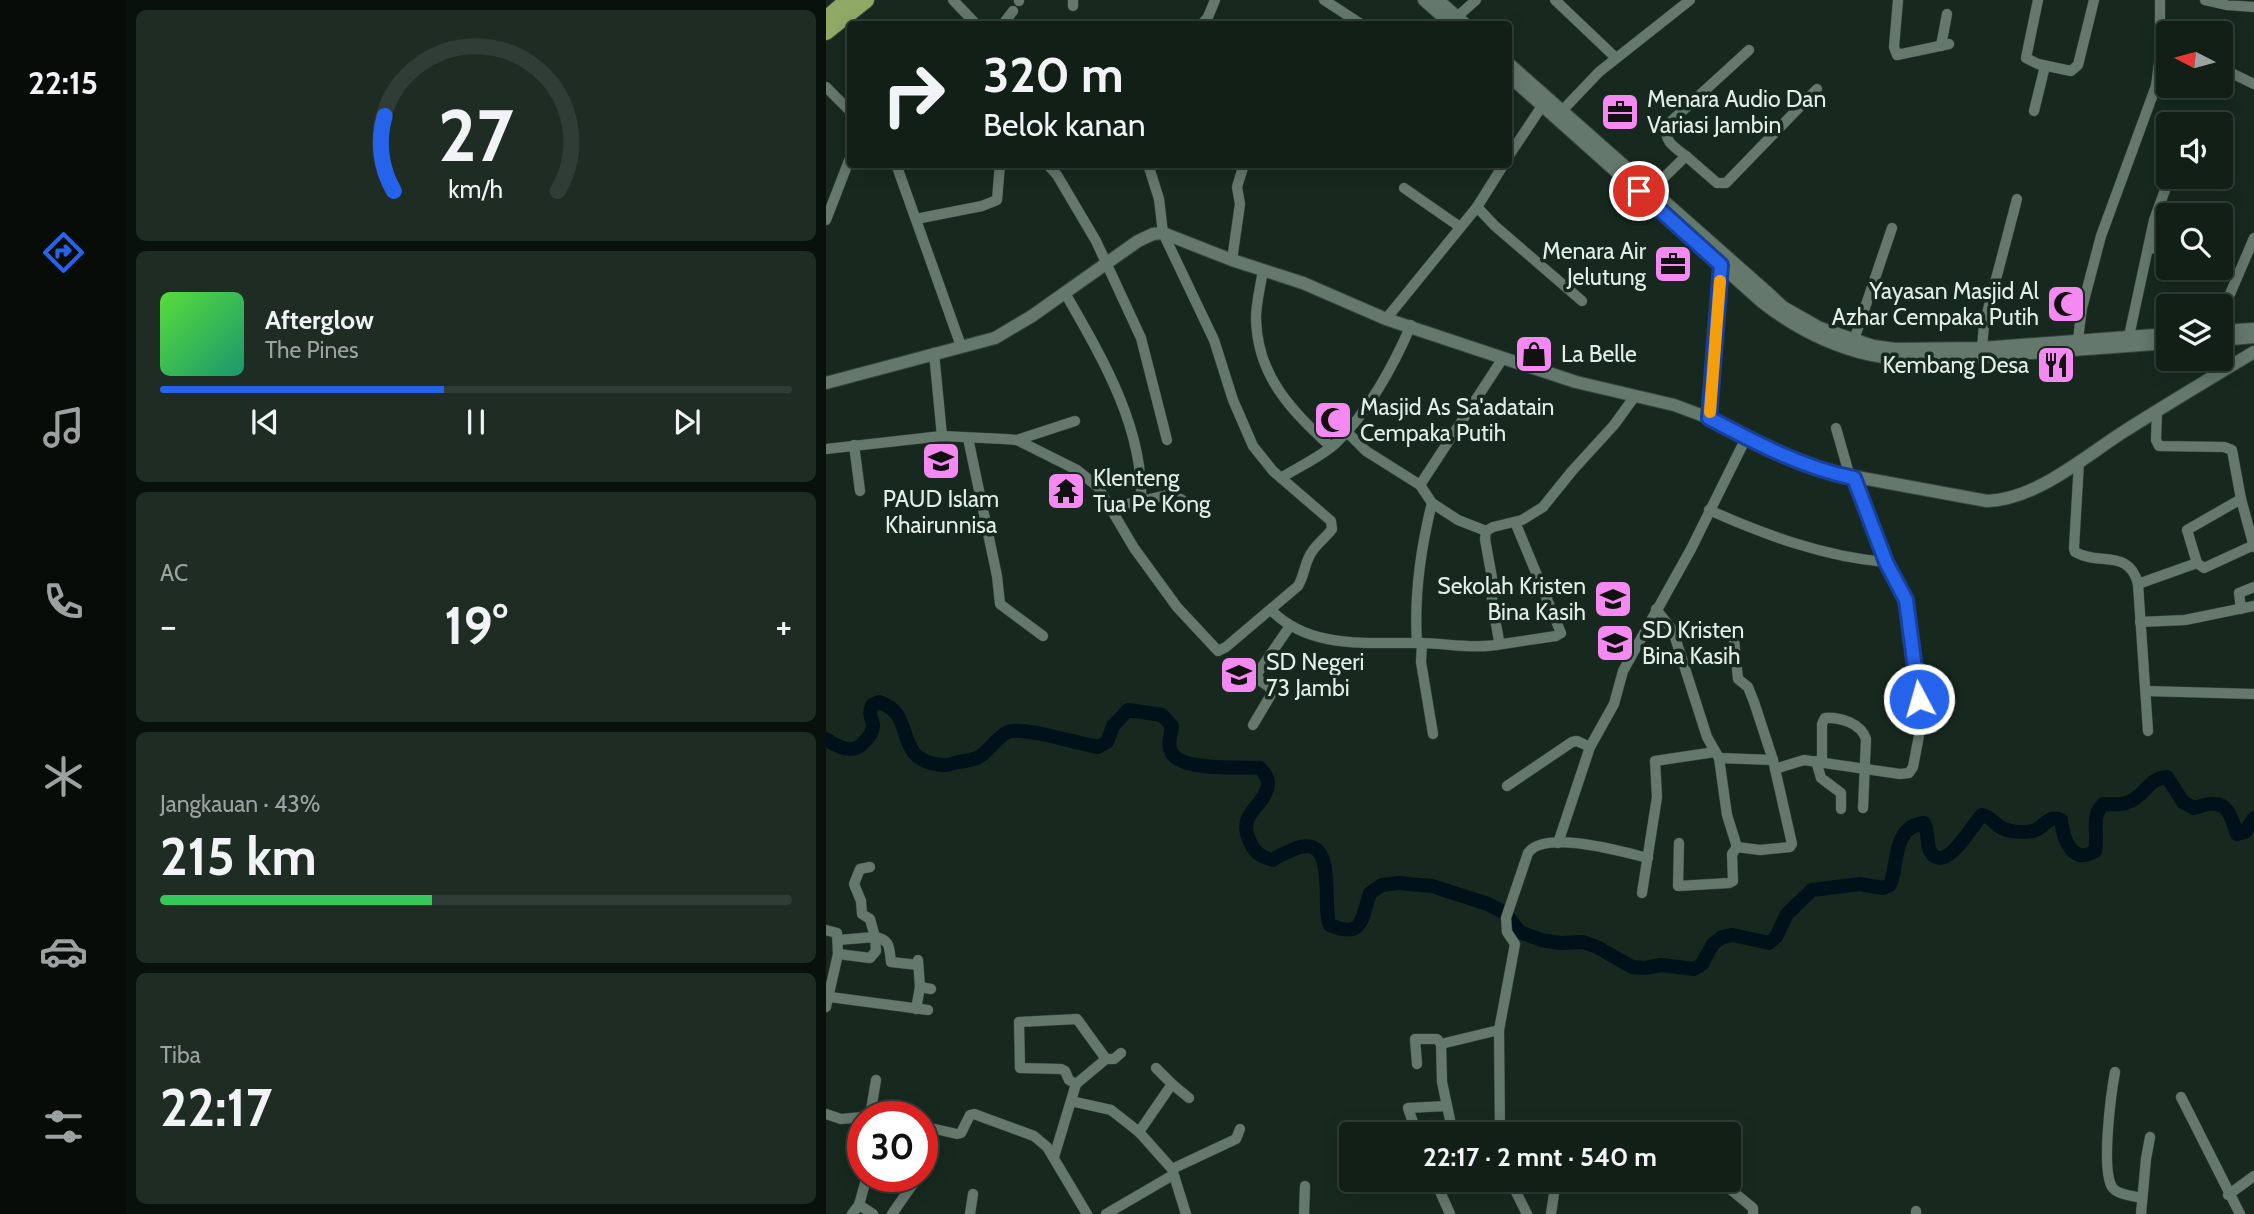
<!DOCTYPE html>
<html lang="id">
<head>
<meta charset="utf-8">
<style>
	body { margin:0; font-family:Cabin,sans-serif; background:#1e2c24; color:#f1f3f6; height:100vh; display:flex; flex-direction:column; font-size:26px; white-space:nowrap }
	* { box-sizing:border-box; margin:0 }
	p { font-size:23px; color:#9ca2a1 }
	.icon { flex:none; width:38px; height:38px; fill:none; stroke:currentColor; stroke-width:2; stroke-linecap:round; stroke-linejoin:round }
	.map { position:relative; flex:1; overflow:hidden }
	.sheet { display:flex; flex-direction:column; gap:10px; padding:10px; background:#09110d; width:700px }
	.sheet>* { flex:none }
	.banner { position:absolute; left:21px; top:21px; width:665px; height:147px; border-radius:7px; box-shadow:0 4px 18px #0003,0 0 0 2px #303d36; background:#111f17; color:#f1f3f6; overflow:hidden }
	.needle { width:46px; rotate:276deg }
	.tools { position:absolute; left:1330px; top:21px; display:grid; gap:14px }
	.tools a { display:grid; place-items:center; width:77px; height:77px; border-radius:7px; background:#111f17; box-shadow:0 4px 18px #0003,0 0 0 2px #303d36; font-size:35px }
	.speed { position:absolute; left:21px; top:1101px; display:flex; gap:14px; font-size:35px; font-weight:700; text-align:center }
	.speed>* { display:grid; place-content:center; width:91px; height:91px; border-radius:50%; background:#111f17; box-shadow:0 4px 18px #0003,0 0 0 2px #303d36; line-height:1 }
	.speed .limit { border:10px solid #d22; background:#fff; color:#111 }
	.pin { position:absolute; display:grid; place-items:center; width:60px; height:60px; color:#fff; margin:-30px; border:4px solid #fff; border-radius:50%; box-shadow:0 2px 7px #0007 }
	.me { position:absolute; width:77px; margin:-38px; rotate:354deg; stroke-linejoin:round; filter:drop-shadow(0 0 5px #0008) }
	.turn { display:flex; align-items:center; gap:24px; height:147px; padding:0 21px; font-size:32px }
	.turn .icon { width:91px; height:91px; stroke-width:2.5 }
	.turn b { display:block; font-size:49px; line-height:60px }
	.big { font-size:52px; font-weight:700; line-height:1.1 }
	.sheet .tile { flex:1; display:flex; flex-direction:column; justify-content:center; gap:10px; min-width:0; padding:0 24px; border-radius:10px; background:#1e2c24 }
	.sheet .dial { align-items:center; gap:0 }
	.dial svg { height:182px; overflow:visible; fill:none; stroke:#303d36; stroke-width:7; stroke-linecap:round; text-anchor:middle }
	.dial text { fill:#f1f3f6; stroke:none }
	.song { display:flex; align-items:center; gap:21px }
	.cover { width:84px; height:84px; border-radius:10px; background:linear-gradient(135deg,hsl(110 70% 55%),hsl(160 70% 35%)) }
	.played { height:7px; border-radius:4px; background:linear-gradient(90deg,#2563eb 45%,#303d36 45%) }
	.keys { display:flex; justify-content:space-around; direction:ltr }
	.heat { display:flex; justify-content:space-between; align-items:center; font-size:38px; direction:ltr }
	.charge { height:10px; border-radius:5px; background:linear-gradient(90deg,#34c759 43%,#303d36 0) }
	.trip { position:absolute; left:513px; top:1122px; width:402px; height:70px; border-radius:7px; background:#111f17; box-shadow:0 4px 18px #0003,0 0 0 2px #303d36; font-weight:700; line-height:70px; text-align:center }
	main { display:flex; flex:1; min-height:0 }
	.dock { display:flex; flex-direction:column; width:126px; justify-content:space-around; align-items:center; background:#070c09; color:#9ca2a1 }
	.dock .icon { width:49px; height:49px }
	.dock .selected { color:#2563eb }
	.dock b { font-size:32px; color:#f1f3f6 }
	.map>svg:first-child { display:block }
	.lines { fill:none; stroke-linecap:round; stroke-linejoin:round }
	.river { stroke:#001119; stroke-width:14 }
	.minor-casing { stroke:#38473e; stroke-width:11 }
	.tertiary-casing { stroke:#38473e; stroke-width:14 }
	.secondary-casing { stroke:#38473e; stroke-width:14 }
	.trunk-casing { stroke:#38473e; stroke-width:18 }
	.minor { stroke:#64786c; stroke-width:10 }
	.tertiary { stroke:#64786c; stroke-width:12 }
	.secondary { stroke:#64786c; stroke-width:12 }
	.trunk { stroke:#90aa66; stroke-width:16 }
	.route-casing { stroke:#184099; stroke-width:18 }
	.route { stroke:#2563eb; stroke-width:12 }
	.slow { stroke:#f59e0b; stroke-width:12 }
	.labels { text-anchor:middle; stroke-width:7; stroke-linejoin:round; paint-order:stroke }
	.poi-label { font-size:23px; fill:#e2eee7; stroke:#17291f; text-anchor:start }
</style>
</head>
<body>
<main>
<nav class="dock">
<b>22:15</b>
<svg class="icon selected" aria-label="directions" viewBox="0 0 24 24"><path d="M12 3l9 9-9 9-9-9zM9 14v-3h6M13 9l2 2-2 2"/></svg>
<svg class="icon" aria-label="music" viewBox="0 0 24 24"><path d="M9 18V5l10-2v13"/><circle cx="6" cy="18" r="3"/><circle cx="16" cy="16" r="3"/></svg>
<svg class="icon" aria-label="phone" viewBox="0 0 24 24"><path d="M5 4h4l2 5-3 2q2 4 5 5l2-3 5 2v4C11 20 4 13 5 4z"/></svg>
<svg class="icon" aria-label="climate" viewBox="0 0 24 24"><path d="M12 3v18M4 7l16 10M4 17L20 7"/></svg>
<svg class="icon" aria-label="car" viewBox="0 0 24 24"><path d="M5 17H2v-5l4-1 3-4h7l3 4 3 1v5h-3M9 17h6M6 11h13"/><circle cx="7" cy="17" r="2"/><circle cx="17" cy="17" r="2"/></svg>
<svg class="icon" aria-label="filters" viewBox="0 0 24 24"><path d="M4 7h16M4 17h16"/><circle cx="9" cy="7" r="2"/><circle cx="15" cy="17" r="2"/></svg>
</nav>
<section class="sheet">
<div class="tile dial"><svg viewBox="0 0 100 80">
<path d="M14 69A42 42 0 1 1 86 69"/>
<path d="M14 69A42 42 0 0 1 10 36" stroke="#2563eb"/>
<text x="50" y="56" font-size="32" font-weight="700">27</text>
<text x="50" y="72" font-size="11">km/h</text>
</svg></div>
<div class="tile">
<div class="song"><i class="cover"></i><div><b>Afterglow</b><p>The Pines</p></div></div>
<div class="played"></div>
<div class="keys"><svg class="icon" aria-label="previous" viewBox="0 0 24 24"><path d="M18 5L8 12l10 7zM5 5v14"/></svg><svg class="icon" aria-label="pause" viewBox="0 0 24 24"><path d="M8 5v14M16 5v14"/></svg><svg class="icon" aria-label="next" viewBox="0 0 24 24"><path d="M6 5l10 7-10 7zM19 5v14"/></svg></div>
</div>
<div class="tile"><p>AC</p>
<div class="heat"><a>−</a><b class="big">19°</b><a>+</a></div>
</div>
<div class="tile"><p>Jangkauan · 43%</p><b class="big">215 km</b><div class="charge"></div></div>
<div class="tile"><p>Tiba</p><b class="big">22:17</b></div>
</section>
<div class="map">
<svg width="1428" height="1214" viewBox="0 0 1428 1214">
	<rect width="100%" height="100%" fill="#17291f"/>
	<g class="lines">
		<path class="river" d="M0,739c13,9 28,16 39,2 4,-4 8,-9 8,-15 -1,-10 -5,-9 -1,-21l7,-3c40,13 11,58 63,63 5,1 11,-2 16,-3 7,-1 16,-2 21,-5 10,-6 18,-20 29,-25 15,-6 71,12 90,15l9,-5 6,-16 15,-16 34,5 10,11c-1,7 -4,16 -2,23 6,24 71,17 90,19 4,5 8,9 8,15 -1,24 -34,29 -17,61 4,9 12,14 22,16 7,-6 15,-8 24,-12 42,-14 24,60 33,77 34,15 32,-9 40,-32l12,-8 16,-2 34,3 56,18 17,9 15,19 21,8 19,3 23,-1 14,5 35,20 13,1 16,-3 33,4 8,-5 11,-20 9,-7 11,-2 36,8 7,-6 11,-23 25,-24 48,-6 23,4 7,-3c9,-23 2,-58 34,-62 5,9 2,19 6,28 15,26 43,-28 52,-36 9,2 11,7 18,12 8,5 23,6 33,4 12,-3 14,-17 28,-11 2,18 11,46 34,31 4,-17 -5,-33 8,-47 9,0 19,2 28,-3 14,-7 19,-23 36,-24l16,25 11,6c5,-1 11,-4 16,-4 20,-2 22,17 27,30l8,-2 9,-14"/>
		<defs>
			<g id="minor">
				<polyline points="127,0 150,24"/>
				<polyline points="247,0 247,6"/>
				<polyline points="498,0 535,24"/>
				<polyline points="729,0 790,58"/>
				<polyline points="1072,0 1068,47 1071,55 1123,44"/>
				<polyline points="1212,0 1200,58 1212,64 1245,71 1252,65 1268,0"/>
				<polyline points="1379,0 1401,5 1428,7"/>
				<polyline points="193,1 193,0"/>
				<polyline points="631,17 650,0"/>
				<polyline points="177,24 187,11"/>
				<polyline points="376,24 382,17 389,0"/>
				<polyline points="1115,46 1121,14"/>
				<polyline points="1395,68 1428,84"/>
				<polyline points="0,87 24,111"/>
				<polyline points="1208,111 1219,66"/>
				<polyline points="733,114 773,72 864,0"/>
				<polyline points="860,156 891,183 900,183 991,89"/>
				<polyline points="682,157 720,100"/>
				<polyline points="70,164 135,346"/>
				<polyline points="221,164 231,175 270,241 315,338 341,440"/>
				<polyline points="578,188 634,227"/>
				<path d="M826,189l34,-33c-12,-9 -23,-15 -19,-31l82,-75"/>
				<polyline points="651,207 669,226 756,301"/>
				<polyline points="90,219 156,206 171,200 174,164"/>
				<polyline points="0,220 24,158"/>
				<polyline points="1322,248 1328,220 1342,182"/>
				<polyline points="406,260 414,204 411,187 418,164"/>
				<path d="M437,269c-2,16 -7,33 -7,49 1,58 35,92 75,129"/>
				<path d="M239,293c36,63 79,134 76,209"/>
				<polyline points="1395,315 1428,238"/>
				<polyline points="560,319 651,207 678,164"/>
				<polyline points="1303,336 1322,248 1342,250"/>
				<polyline points="1028,340 1066,228"/>
				<polyline points="1251,347 1256,308 1275,236 1330,86 1334,56 1334,0"/>
				<polyline points="1156,348 1158,325 1191,199"/>
				<polyline points="108,353 116,436"/>
				<polyline points="1331,412 1330,440 1333,446 1398,447 1406,450 1415,499 1428,547"/>
				<polyline points="883,418 895,265"/>
				<polyline points="1010,428 1024,477"/>
				<path d="M520,431l20,20 54,34 12,18c-11,44 -18,94 -15,140"/>
				<polyline points="142,438 171,576 174,604 217,636"/>
				<polyline points="191,440 249,421"/>
				<polyline points="28,445 34,491"/>
				<path d="M0,449l116,-13 62,3 13,1 60,30 21,17 36,61 43,59 41,44 8,-4 72,-61c6,-10 6,-19 11,-29 5,-12 16,-18 23,-28l-1,-8 -58,-50 -20,-25 -20,-46 -19,-60 -51,-107 -4,-34 -11,-35"/>
				<path d="M1253,462l-5,86 1,4c24,14 54,-4 63,32l10,147"/>
				<path d="M455,478c17,-11 40,-21 55,-35 31,-29 58,-78 75,-118"/>
				<polyline points="594,485 677,358"/>
				<polyline points="606,503 632,520 660,531"/>
				<polyline points="284,508 342,495 355,499 367,509"/>
				<path d="M883,510c56,25 116,47 177,52"/>
				<polyline points="1371,563 1361,530 1415,499"/>
				<polyline points="1312,584 1371,563 1378,568 1428,545"/>
				<polyline points="830,609 847,631 881,737 893,758 901,815 911,847 934,850 964,847 966,844 947,760 928,702 922,687 912,679 907,629"/>
				<polyline points="1415,609 1413,593 1428,587"/>
				<path d="M445,610c39,40 97,32 149,33 25,0 51,6 76,2l3,-4 -7,-40v-23l-7,-39 1,-8 7,-4 29,-7 21,-13 29,-36 42,-46 21,-29"/>
				<polyline points="1314,622 1359,620 1428,606"/>
				<polyline points="596,643 595,662 607,734"/>
				<polyline points="670,645 730,636 735,633 689,522"/>
				<polyline points="1320,691 1428,694"/>
				<polyline points="427,725 446,693 443,687 433,680 431,674 464,626"/>
				<polyline points="893,758 947,760"/>
				<polyline points="990,761 995,778 1015,793 1015,809"/>
				<path d="M996,761v-37l3,-6c15,-1 36,5 41,21l-3,69"/>
				<polyline points="949,769 978,760 1074,774 1083,773 1087,767 1095,725 1083,615 1080,600 1060,562 1029,478"/>
				<polyline points="681,786 746,742 751,741 764,747"/>
				<polyline points="732,843 764,747 788,704 797,671 865,549 920,438"/>
				<polyline points="853,843 852,886 903,883 907,881 906,854 911,847"/>
				<polyline points="816,893 831,797 829,761 889,752"/>
				<polyline points="0,930 11,933 12,954 0,1007"/>
				<polyline points="12,940 49,937 44,919 36,914 35,901 28,884 34,869 44,867"/>
				<path d="M12,954l32,4 6,-7 -1,-14c16,3 14,11 16,25l27,3"/>
				<polyline points="94,987 105,989"/>
				<polyline points="4,997 102,1010"/>
				<polyline points="90,1009 94,987 92,960"/>
				<polyline points="615,1044 673,1030"/>
				<polyline points="591,1064 589,1039 611,1039 615,1044 616,1082 627,1134"/>
				<polyline points="330,1068 346,1084 313,1132 346,1169 360,1214"/>
				<path d="M1289,1072c-4,22 -14,97 -3,115 5,8 22,9 30,11"/>
				<polyline points="250,1084 243,1080 239,1071 235,1069 194,1068 193,1022 251,1019 280,1059"/>
				<polyline points="346,1084 363,1098"/>
				<polyline points="1355,1097 1414,1214"/>
				<polyline points="245,1101 285,1110 313,1132"/>
				<polyline points="0,1114 15,1119 37,1117"/>
				<polyline points="44,1116 50,1080"/>
				<polyline points="96,1126 131,1134 135,1133 144,1115 148,1114 208,1136 221,1147 261,1214"/>
				<polyline points="591,1134 582,1108 621,1106"/>
				<path d="M674,1134l-1,-104 16,-86 -8,-12 -1,-14 22,-65c17,-24 95,-1 120,5"/>
				<polyline points="711,1134 735,1134"/>
				<polyline points="228,1157 250,1084 280,1059 288,1059 295,1053"/>
				<polyline points="346,1169 410,1139 414,1129"/>
				<polyline points="609,1180 624,1214"/>
				<polyline points="684,1180 701,1214"/>
				<polyline points="893,1180 927,1208 927,1214"/>
				<polyline points="1402,1195 1428,1176"/>
				<polyline points="33,1205 47,1214"/>
				<polyline points="26,1214 33,1205 41,1176"/>
				<polyline points="66,1214 89,1181"/>
				<polyline points="144,1214 147,1194"/>
				<polyline points="280,1214 347,1175"/>
				<polyline points="478,1214 479,1186"/>
				<polyline points="725,1214 730,1180"/>
				<polyline points="1090,1214 1090,1211"/>
				<polyline points="1315,1214 1320,1159 1324,1137"/>
			</g>
			<path id="tertiary" d="M0,383l169,-45 37,-22 106,-75 15,-7 10,-1 69,27 71,23 83,36 117,39 73,24 98,23 35,13 37,20 78,33 163,30c47,-1 95,-42 133,-67 44,-28 89,-55 134,-82"/>
			<g id="secondary">
				<polyline points="598,0 625,24"/>
				<polyline points="612,0 639,24"/>
				<polyline points="682,63 942,293 957,307 994,328 1047,346 1069,349 1156,348 1342,334"/>
				<path d="M682,75l254,227c32,25 69,44 109,53 43,9 90,3 133,0 55,-4 109,-8 164,-12"/>
				<polyline points="1395,331 1428,329"/>
				<polyline points="1395,340 1428,337"/>
			</g>
			<g id="trunk">
				<polyline points="0,19 22,0"/>
				<polyline points="0,32 40,0"/>
			</g>
		</defs>
		<use href="#minor" class="minor-casing"/>
		<use href="#tertiary" class="tertiary-casing"/>
		<use href="#secondary" class="secondary-casing"/>
		<use href="#trunk" class="trunk-casing"/>
		<use href="#minor" class="minor"/>
		<use href="#tertiary" class="tertiary"/>
		<use href="#secondary" class="secondary"/>
		<use href="#trunk" class="trunk"/>
	</g>
	<g class="lines">
		<defs>
			<path id="route" d="M813,191l82,74 -12,153c47,25 94,50 145,60l32,84 20,38 13,99"/>
		</defs>
		<use href="#route" class="route-casing"/>
		<use href="#route" class="route"/>
		<polyline class="slow" points="884,412 894,281"/>
	</g>
	<defs>
		<symbol id="office-square" viewBox="-11 -11 22 22"><rect x="-9" y="-9" width="18" height="18" rx="4" fill="#f489f1" stroke="#17291f"/><path d="M-6-3h4V-5.5h4V-3h4V5H-6ZM-1-4.5V-3h2v-1.5ZM-6 0V1H6V0Z" fill="#111"/></symbol>
		<symbol id="mosque-square" viewBox="-11 -11 22 22"><rect x="-9" y="-9" width="18" height="18" rx="4" fill="#f489f1" stroke="#17291f"/><path d="M3.5-4.9A6 6 0 1 0 3.5 4.9A5 5 0 1 1 3.5-4.9Z" fill="#111"/></symbol>
		<symbol id="shop-square" viewBox="-11 -11 22 22"><rect x="-9" y="-9" width="18" height="18" rx="4" fill="#f489f1" stroke="#17291f"/><path d="M-5-2.5h2.3a2.7 3.5 0 0 1 5.4 0H5L5.5 6h-11ZM-1.5-2.5h3a1.5 2.3 0 0 0-3 0Z" fill="#111"/></symbol>
		<symbol id="restaurant-square" viewBox="-11 -11 22 22"><rect x="-9" y="-9" width="18" height="18" rx="4" fill="#f489f1" stroke="#17291f"/><path d="M-5-6h1v4h1v-4h1v4h1v-4h1v5L-1.5 .5V6h-2V.5L-5-1ZM5-6V6H3V1.5H1.5Q1.5-4 5-6Z" fill="#111"/></symbol>
		<symbol id="school-square" viewBox="-11 -11 22 22"><rect x="-9" y="-9" width="18" height="18" rx="4" fill="#f489f1" stroke="#17291f"/><path d="M0-5L7-2L0 1L-7-2ZM-4 1L0 2.5L4 1V4Q0 6-4 4Z" fill="#111"/></symbol>
		<symbol id="temple-square" viewBox="-11 -11 22 22"><rect x="-9" y="-9" width="18" height="18" rx="4" fill="#f489f1" stroke="#17291f"/><path d="M0-6L5-2H3V0L6.5 2.5H4V6H1.5V3h-3V6H-4V2.5H-6.5L-3 0V-2H-5Z" fill="#111"/></symbol>
	</defs>
	<g fill-rule="evenodd">
		<use href="#office-square" x="772" y="90" width="44" height="44"/>
		<use href="#office-square" x="825" y="242" width="44" height="44"/>
		<use href="#mosque-square" x="1218" y="282" width="44" height="44"/>
		<use href="#shop-square" x="686" y="332" width="44" height="44"/>
		<use href="#restaurant-square" x="1208" y="343" width="44" height="44"/>
		<use href="#mosque-square" x="485" y="398" width="44" height="44"/>
		<use href="#school-square" x="93" y="439" width="44" height="44"/>
		<use href="#temple-square" x="218" y="469" width="44" height="44"/>
		<use href="#school-square" x="765" y="577" width="44" height="44"/>
		<use href="#school-square" x="767" y="621" width="44" height="44"/>
		<use href="#school-square" x="391" y="653" width="44" height="44"/>
	</g>
	<g class="labels">
		<g class="poi-label">
			<text x="821" y="107">Menara Audio Dan<tspan x="821" dy="26">Variasi Jambin</tspan></text>
			<text x="820" y="259" text-anchor="end">Menara Air<tspan x="820" dy="26">Jelutung</tspan></text>
			<text x="1213" y="299" text-anchor="end">Yayasan Masjid Al<tspan x="1213" dy="26">Azhar Cempaka Putih</tspan></text>
			<text x="735" y="362">La Belle</text>
			<text x="1203" y="373" text-anchor="end">Kembang Desa</text>
			<text x="534" y="415">Masjid As Sa'adatain<tspan x="534" dy="26">Cempaka Putih</tspan></text>
			<text x="267" y="486">Klenteng<tspan x="267" dy="26">Tua Pe Kong</tspan></text>
			<text x="115" y="507" text-anchor="middle">PAUD Islam<tspan x="115" dy="26">Khairunnisa</tspan></text>
			<text x="760" y="594" text-anchor="end">Sekolah Kristen<tspan x="760" dy="26">Bina Kasih</tspan></text>
			<text x="816" y="638">SD Kristen<tspan x="816" dy="26">Bina Kasih</tspan></text>
			<text x="440" y="670">SD Negeri<tspan x="440" dy="26">73 Jambi</tspan></text>
		</g>
	</g>
</svg>
<div class="tools">
<a><svg class="needle" viewBox="-14 -14 28 28"><path d="M0-13l5 13h-10z" fill="#e53935"/><path d="M0 13l5-13h-10z" fill="#9ca2a1"/></svg></a>
<a><svg class="icon" aria-label="sound" viewBox="0 0 24 24"><path d="M4 9h4l5-4v14l-5-4H4zM17 9q2 3 0 6"/></svg></a>
<a><svg class="icon" aria-label="search" viewBox="0 0 24 24"><circle cx="10" cy="10" r="6"/><path d="M15 15l6 6"/></svg></a>
<a><svg class="icon" aria-label="layers" viewBox="0 0 24 24"><path d="M12 4l9 5-9 5-9-5zM3 14l9 5 9-5"/></svg></a>
</div>
<div class="speed"><div class="limit">30</div></div>
<div class="pin" style="left:813px;top:191px;background:#d93025"><svg class="icon" aria-label="arrive" viewBox="0 0 24 24"><path d="M6 21V4h12l-3 4 3 4H6"/></svg></div>
<svg class="me" style="left:1093px;top:699px" viewBox="-20 -20 40 40"><circle r="17" fill="#2563eb" stroke="#fff" stroke-width="3"/><path d="M0-11L8 9 0 5-8 9z" fill="#fff"/></svg>
<div class="trip">22:17 · 2 mnt · 540 m</div>
<div class="banner">
<div class="turn"><svg class="icon" aria-label="right" viewBox="0 0 24 24"><path d="M7 20v-9h11M14 6l5 5-5 5"/></svg><div><b>320 m</b>Belok kanan</div></div>
</div>
</div>
</main>
</body>
</html>
